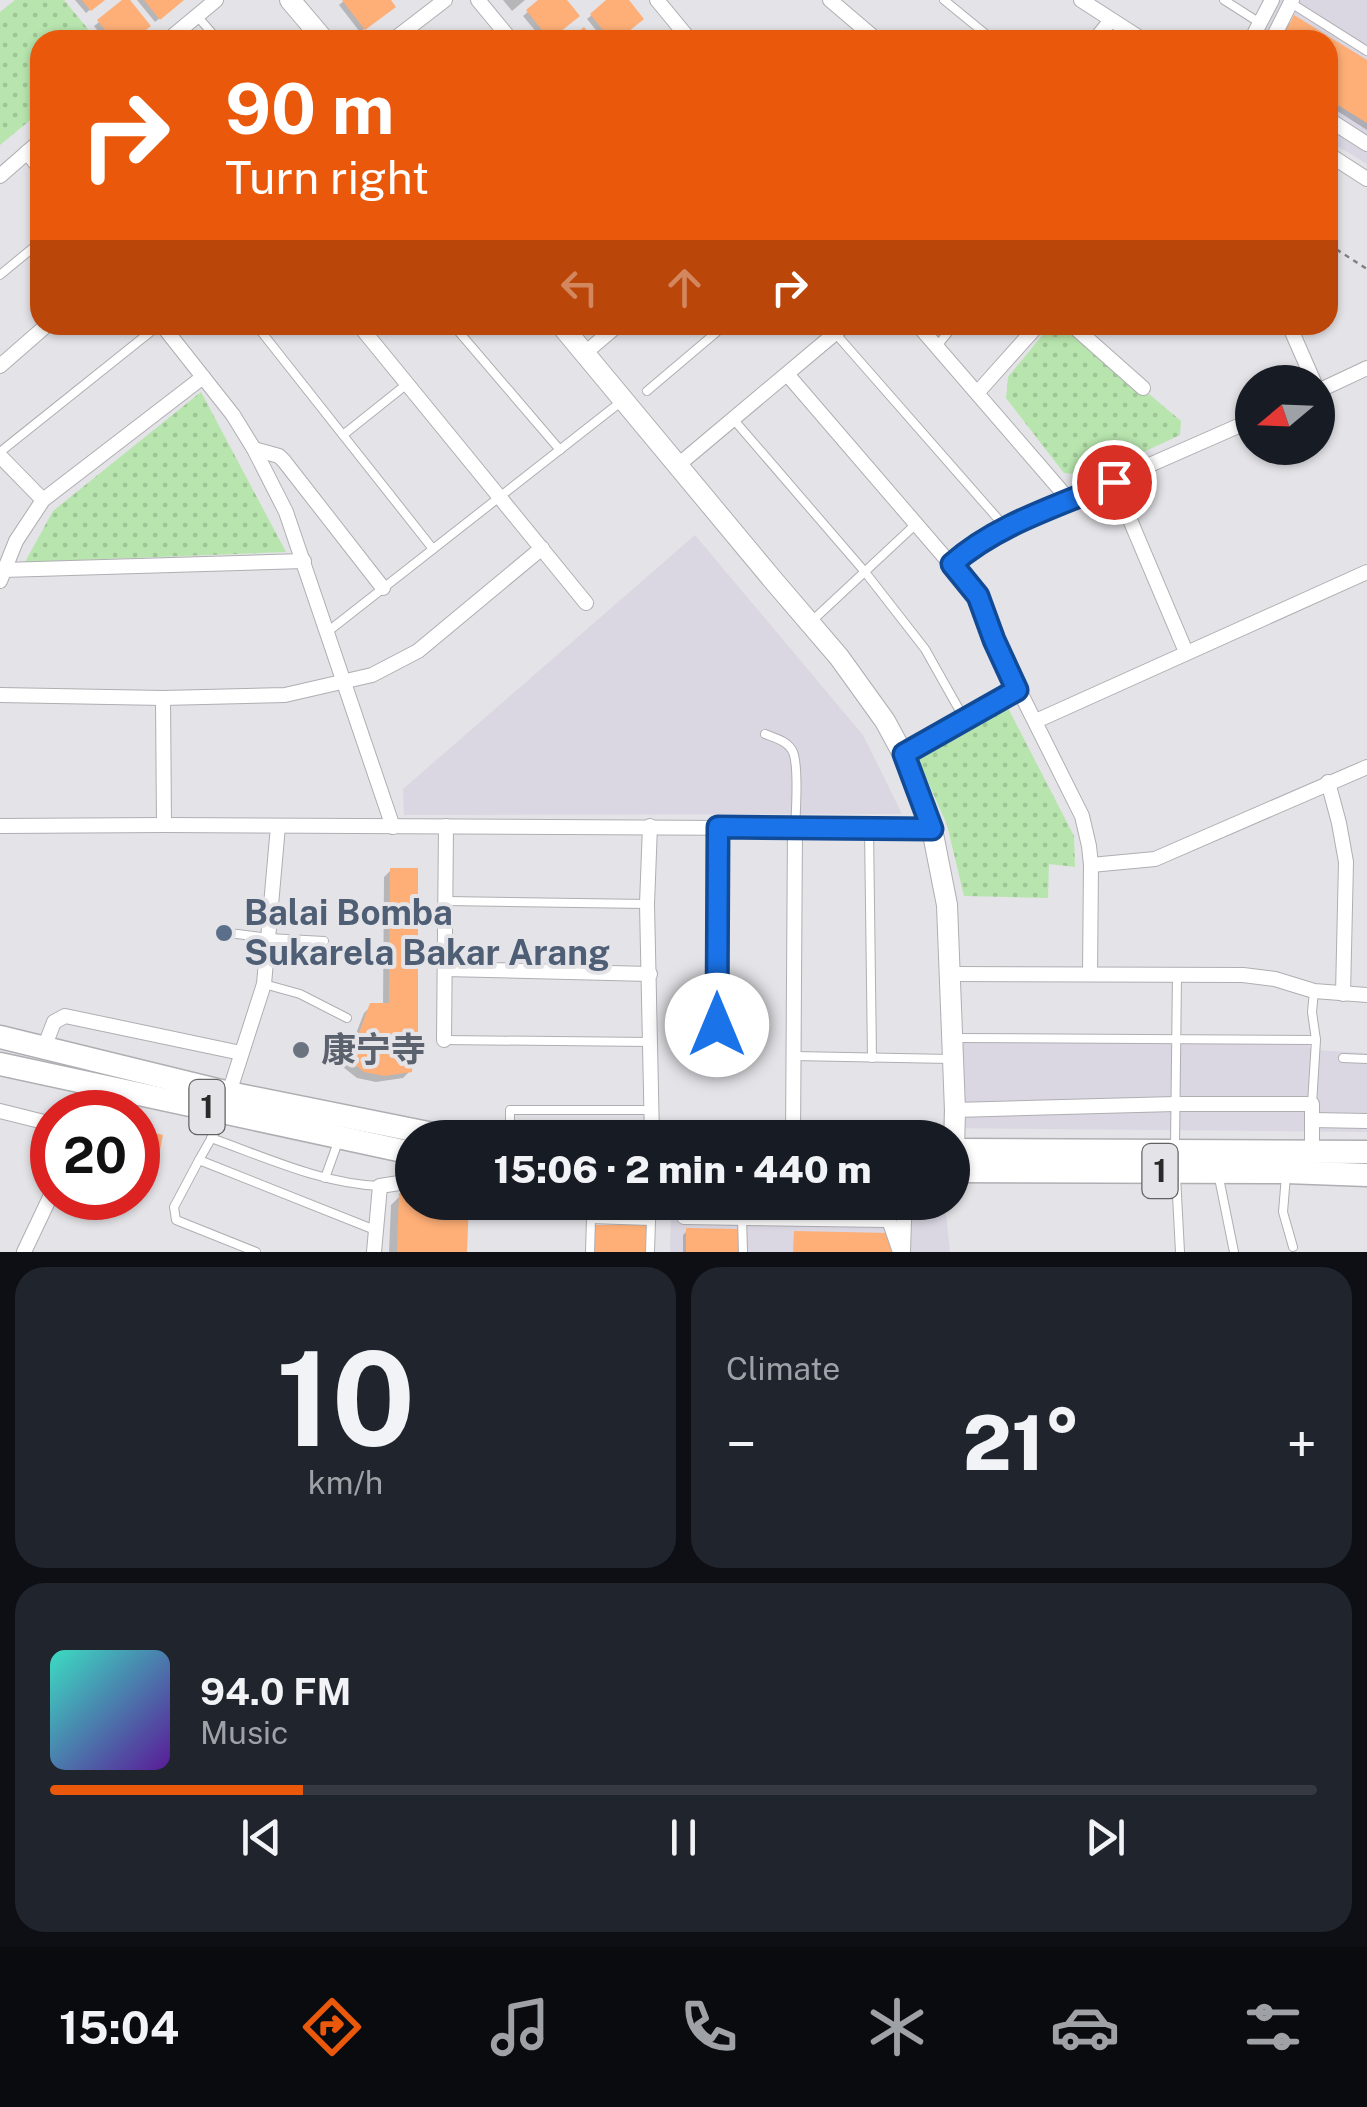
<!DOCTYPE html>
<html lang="en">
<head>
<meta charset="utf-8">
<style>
	body { margin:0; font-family:"Public Sans","Noto Sans SC",sans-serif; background:#20242c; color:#f1f3f6; height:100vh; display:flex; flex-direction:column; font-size:38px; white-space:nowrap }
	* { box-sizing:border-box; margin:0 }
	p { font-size:32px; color:#9ea1a6 }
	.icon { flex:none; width:55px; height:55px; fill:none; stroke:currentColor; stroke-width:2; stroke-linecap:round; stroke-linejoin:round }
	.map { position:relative; height:1252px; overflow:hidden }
	.details { display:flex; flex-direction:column; gap:15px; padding:15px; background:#0d0f14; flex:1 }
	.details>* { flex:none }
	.banner { position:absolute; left:30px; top:30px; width:1308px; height:305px; border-radius:30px; box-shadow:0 2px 8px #0004; background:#ea580c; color:#fff; overflow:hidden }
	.needle { width:65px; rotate:251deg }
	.tools { position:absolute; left:1235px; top:365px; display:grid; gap:20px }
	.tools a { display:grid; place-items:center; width:100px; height:100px; border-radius:50%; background:#171b24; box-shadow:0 2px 8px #0004; font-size:50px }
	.speed { position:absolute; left:30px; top:1090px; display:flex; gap:20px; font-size:50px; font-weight:700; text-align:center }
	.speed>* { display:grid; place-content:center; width:130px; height:130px; border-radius:50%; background:#171b24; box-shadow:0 2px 8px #0004; line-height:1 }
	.speed .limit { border:15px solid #d22; background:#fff; color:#111 }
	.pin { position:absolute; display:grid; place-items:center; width:85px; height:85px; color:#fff; margin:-42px; border:5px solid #fff; border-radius:50%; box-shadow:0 2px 10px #0007 }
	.me { position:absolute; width:110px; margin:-55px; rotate:0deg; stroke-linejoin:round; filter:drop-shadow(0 0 8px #0008) }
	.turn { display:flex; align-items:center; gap:35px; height:210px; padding:0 30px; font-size:45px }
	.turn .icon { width:130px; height:130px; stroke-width:2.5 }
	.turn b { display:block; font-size:70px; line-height:85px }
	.lanes { display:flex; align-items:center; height:95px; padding:0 30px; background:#0003; justify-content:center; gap:50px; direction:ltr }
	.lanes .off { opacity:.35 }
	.big { font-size:75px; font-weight:800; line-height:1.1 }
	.details .tile { flex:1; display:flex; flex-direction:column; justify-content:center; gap:15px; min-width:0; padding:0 35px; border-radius:30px; background:#20242c }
	.details .dial { align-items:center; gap:0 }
	.dial b { font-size:130px; line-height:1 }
	.song { display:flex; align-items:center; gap:30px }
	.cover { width:120px; height:120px; border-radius:15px; background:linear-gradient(135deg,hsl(170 70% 55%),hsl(270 70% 35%)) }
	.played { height:10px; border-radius:5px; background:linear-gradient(90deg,#ea580c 20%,#363941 20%) }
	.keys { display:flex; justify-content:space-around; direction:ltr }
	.heat { display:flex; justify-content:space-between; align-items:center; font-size:55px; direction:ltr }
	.details .tiles { flex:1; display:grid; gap:15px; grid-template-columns:1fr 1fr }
	.tile:last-child { grid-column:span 2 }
	.trip { position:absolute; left:395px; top:1120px; width:575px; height:100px; border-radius:50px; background:#171b24; box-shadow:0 2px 8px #0004; font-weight:800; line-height:100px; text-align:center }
	.tab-bar { display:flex; height:160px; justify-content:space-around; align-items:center; background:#090b0e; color:#9ea1a6 }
	.tab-bar .icon { width:70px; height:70px }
	.tab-bar .on { color:#ea580c }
	.tab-bar b { font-size:45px; color:#f1f3f6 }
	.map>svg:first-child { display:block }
	.built { fill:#dad7e2 }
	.park { fill:url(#park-dots) }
	.shadow { fill:#0003 }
	.building { fill:#feaf77 }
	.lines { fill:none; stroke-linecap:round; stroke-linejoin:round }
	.lane-casing { stroke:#afaeb2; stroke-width:10 }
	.street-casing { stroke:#afaeb2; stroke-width:16 }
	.secondary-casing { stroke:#afaeb2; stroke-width:22 }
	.primary-casing { stroke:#afaeb2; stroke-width:25 }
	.path { stroke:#818183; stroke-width:2.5; stroke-dasharray:5 5; stroke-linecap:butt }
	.lane { stroke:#fff; stroke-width:8 }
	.street { stroke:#fff; stroke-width:14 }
	.secondary { stroke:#fff; stroke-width:20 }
	.primary { stroke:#fff; stroke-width:22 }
	.route-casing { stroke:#114b97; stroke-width:25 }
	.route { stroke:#1a73e8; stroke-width:18 }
	.service-dot { fill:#5c6f8a; stroke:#e4e3e7; stroke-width:4 }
	.worship-dot { fill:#6b7280; stroke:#e4e3e7; stroke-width:4 }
	.labels { text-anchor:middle; stroke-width:8; stroke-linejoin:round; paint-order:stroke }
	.shield { fill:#e4e3e7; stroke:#626263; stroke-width:2.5 }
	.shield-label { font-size:32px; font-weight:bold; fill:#2a2a2b }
	.service-label { font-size:35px; font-weight:bold; fill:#4e5e75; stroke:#e4e3e7; text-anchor:start }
	.worship-label { font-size:35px; font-weight:bold; fill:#5b616d; stroke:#e4e3e7; text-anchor:start }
</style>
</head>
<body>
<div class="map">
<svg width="1367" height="1252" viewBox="0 0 1367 1252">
	<defs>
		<pattern id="park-dots" width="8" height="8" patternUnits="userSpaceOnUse" patternTransform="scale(2.5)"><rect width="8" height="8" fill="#b8e5ae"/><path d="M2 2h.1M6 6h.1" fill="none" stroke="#9ec596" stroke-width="1.8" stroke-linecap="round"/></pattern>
	</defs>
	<rect width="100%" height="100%" fill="#e4e3e7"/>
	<g class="built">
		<polygon points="1277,0 1367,0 1367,164 1328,140 1328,40 1257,40"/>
		<polygon points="695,535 863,735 902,814 404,815 403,789"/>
		<polygon points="945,1036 1300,1038 1313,1050 1367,1053 1367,1132 943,1128"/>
		<polygon points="671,1202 945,1203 950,1252 670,1252"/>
	</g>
	<g class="park">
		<polygon points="15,0 64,0 97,40 40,40 40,112 0,145 0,12"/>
		<polygon points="1067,325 1181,421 1180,435 1092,476 1064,473 1006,398 1008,377 1050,326"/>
		<polygon points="201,392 286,552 25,562 53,511"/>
		<polygon points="1007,706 1074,836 1075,867 1049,864 1048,898 964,896 947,825 917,757"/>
	</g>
	<g class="shadow">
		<polygon points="75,0 102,0 86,13"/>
		<polygon points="127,0 131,40 105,40 94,26"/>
		<polygon points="137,0 182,0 155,22"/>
		<polygon points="345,0 388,0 388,11 360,32 339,5"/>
		<polygon points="503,0 525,0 512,11"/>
		<polygon points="542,0 564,0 577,16 548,40 543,40 523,16"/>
		<polygon points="610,0 626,0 616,40 604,40 587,19"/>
		<polygon points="1295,18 1367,62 1367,130 1328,105 1328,40 1280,40 1288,25"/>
		<polygon points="391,870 416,1033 411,1037 410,1071 403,1078 376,1082 357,1078 343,1067 364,1013 371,1006 383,1006 384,877"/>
		<polygon points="400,1196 412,1196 412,1202 464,1252 389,1252 391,1205"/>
		<polygon points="687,1231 742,1252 683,1252 683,1235"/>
	</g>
	<g class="building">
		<polygon points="82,0 105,0 91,11"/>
		<polygon points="122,0 130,0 151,26 134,40 113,40 97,20"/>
		<polygon points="144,0 184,0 160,20"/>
		<polygon points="342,0 391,0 396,7 365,30"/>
		<polygon points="538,0 567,0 580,16 550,40 526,10"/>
		<polygon points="606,0 629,0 644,19 618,40 611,40 590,14"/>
		<polygon points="1294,15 1367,60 1367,123 1328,99 1328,40 1281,40"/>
		<polygon points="584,27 594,40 568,40"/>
		<polygon points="390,868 418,868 418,1034 414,1034 412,1072 384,1076 364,1072 349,1060 370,1003 389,1003"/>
		<polygon points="138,1129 163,1135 157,1164 150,1163 149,1170 142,1168 139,1183 138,1182"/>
		<polygon points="399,1193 412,1194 412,1202 469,1202 467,1252 397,1252"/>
		<rect x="593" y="1225" width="54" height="27"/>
		<polygon points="686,1228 740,1229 745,1252 686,1252"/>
		<polygon points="794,1231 890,1233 893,1252 793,1252"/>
	</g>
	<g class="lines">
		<defs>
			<g id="lane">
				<polyline points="944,0 993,40"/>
				<polyline points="1224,0 1260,23"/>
				<polyline points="1291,3 1367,51"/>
				<polyline points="198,17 218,40"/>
				<polyline points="0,275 40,242"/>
				<polyline points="256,325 433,549"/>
				<polyline points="453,325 560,450"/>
				<polyline points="835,333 1006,528"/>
				<polyline points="937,346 954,325"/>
				<polyline points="647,391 725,325"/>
				<polyline points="734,420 865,572 925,649 965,720"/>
				<polyline points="343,435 407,384"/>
				<polyline points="0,452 159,325"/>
				<polyline points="813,620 916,524"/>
				<polyline points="326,633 622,401"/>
				<path d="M765,734c10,4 23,7 28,18 6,15 3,59 2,76"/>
				<polyline points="903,755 1017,689"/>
				<polyline points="869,828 872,1058"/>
				<polyline points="447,901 647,904"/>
				<polyline points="229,933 269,938 324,941"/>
				<polyline points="264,984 300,994 347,1018"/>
				<polyline points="956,1038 1316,1040"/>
				<polyline points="444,1040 650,1042"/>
				<polyline points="794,1056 950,1059"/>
				<polyline points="1343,1058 1367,1059"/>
				<polyline points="716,1064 718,829"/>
				<polyline points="93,1101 114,1112"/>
				<polyline points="1312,1104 1316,1040 1312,1012 1314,991"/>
				<polyline points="224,1116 199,1160 375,1230"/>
				<path d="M211,1138c54,19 111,46 169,48"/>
				<polyline points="510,1138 510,1110 652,1110"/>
				<polyline points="1175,1145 1177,975"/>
				<polyline points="199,1160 174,1207 176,1220 256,1252"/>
				<polyline points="1218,1173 1234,1252"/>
				<polyline points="1176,1176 1180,1252"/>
				<polyline points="1286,1176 1283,1212 1293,1247"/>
				<polyline points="325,1178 338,1142"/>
				<polyline points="592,1202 591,1219 651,1221 652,1202"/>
				<polyline points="742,1218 743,1252"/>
				<polyline points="590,1252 591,1219"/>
				<polyline points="650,1252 651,1221"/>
			</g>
			<g id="street">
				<polyline points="478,0 511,40"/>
				<polyline points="657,0 690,40"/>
				<polyline points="830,0 877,40"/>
				<polyline points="1081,0 1143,40"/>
				<polyline points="168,40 216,0"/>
				<polyline points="393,40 445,0"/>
				<polyline points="1095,40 1111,20"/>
				<polyline points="1251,40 1272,0"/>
				<polyline points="1272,40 1292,0"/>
				<polyline points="1328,119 1367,144"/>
				<polyline points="27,152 40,169"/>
				<polyline points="1328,154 1367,179"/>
				<polyline points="0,176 40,141"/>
				<polyline points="162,325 233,415 254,449 286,512 393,827"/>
				<polyline points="359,325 586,603"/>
				<polyline points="918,325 1070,501"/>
				<polyline points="1072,325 1143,388"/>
				<polyline points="1289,325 1314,382"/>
				<polyline points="585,353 618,325"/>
				<polyline points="0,366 47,325"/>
				<polyline points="787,374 978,596 994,640 1082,816 1089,846 1091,865 1090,974"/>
				<polyline points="1318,391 1367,368"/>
				<polyline points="978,392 1038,325"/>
				<polyline points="254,449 279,456 284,461 383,588"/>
				<polyline points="0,456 43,500"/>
				<polyline points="677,466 845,325"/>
				<polyline points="1114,482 1186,652"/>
				<polyline points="952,564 967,550 1006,528 1252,420"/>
				<polyline points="3,570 304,561"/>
				<polyline points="0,581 16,541 43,500 203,377"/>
				<polyline points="0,695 163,698 285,695 372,675 418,651 542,548"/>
				<polyline points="163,698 164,825"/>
				<polyline points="1036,721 1367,572"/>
				<polyline points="1328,782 1339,823 1346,862 1343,994"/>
				<polyline points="0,826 164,825 932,829"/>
				<polyline points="650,826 647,904 652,1138"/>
				<polyline points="1091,865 1155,859 1367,767"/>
				<polyline points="445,969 650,974"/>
				<polyline points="952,974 1243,975 1275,979 1314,991 1367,995"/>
				<polyline points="444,1040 446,826"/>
				<polyline points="44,1048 54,1022 65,1016 241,1053"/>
				<polyline points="229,1093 264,984 278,826"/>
				<polyline points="955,1110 1175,1104 1312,1104 1312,1151"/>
				<polyline points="0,1111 52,1124"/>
				<polyline points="88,1112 98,1087"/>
				<polyline points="1312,1120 1367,1121"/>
				<polyline points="793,1138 795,828"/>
				<polyline points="887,1202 889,1220 900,1252"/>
				<polyline points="902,1202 904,1220 903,1252"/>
				<polyline points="684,1217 889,1220"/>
				<polyline points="24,1252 52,1193"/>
				<polyline points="374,1252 380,1186 412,1181"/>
			</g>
			<g id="secondary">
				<polyline points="290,0 324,40"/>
				<polyline points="561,325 773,580 839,657 885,721 910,767 932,829 947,905 955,1110 954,1150"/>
			</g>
			<g id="primary">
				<polyline points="0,1037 229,1093 453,1138"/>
				<polyline points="0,1064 412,1153"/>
				<polyline points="952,1150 1367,1152"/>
				<polyline points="952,1171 1286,1172 1367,1175"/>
			</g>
		</defs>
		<use href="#lane" class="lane-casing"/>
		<use href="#street" class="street-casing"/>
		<use href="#secondary" class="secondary-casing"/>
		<use href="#primary" class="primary-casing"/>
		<polyline class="path" points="1328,244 1367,269"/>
		<use href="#lane" class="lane"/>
		<use href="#street" class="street"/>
		<use href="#secondary" class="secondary"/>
		<use href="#primary" class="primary"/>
	</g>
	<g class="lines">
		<defs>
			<path id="route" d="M717,1025l1,-198 214,2 -28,-75 113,-64 -23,-50 -16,-44 -26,-32c45,-40 106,-58 162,-82"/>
		</defs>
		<use href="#route" class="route-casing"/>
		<use href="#route" class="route"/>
	</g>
	<circle class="service-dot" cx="224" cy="933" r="10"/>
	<circle class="worship-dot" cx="301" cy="1050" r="10"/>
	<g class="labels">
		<g class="shield">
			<rect x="189.5" y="1080" width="35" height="54" rx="8"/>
			<rect x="1142.5" y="1144" width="35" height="54" rx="8"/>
		</g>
		<g class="shield-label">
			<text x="207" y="1118">1</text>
			<text x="1160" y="1182">1</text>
		</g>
		<g class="service-label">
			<text x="244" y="925">Balai Bomba<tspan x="244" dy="40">Sukarela Bakar Arang</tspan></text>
		</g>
		<g class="worship-label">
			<text x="321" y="1062">康宁寺</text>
		</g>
	</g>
</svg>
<div class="tools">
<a><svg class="needle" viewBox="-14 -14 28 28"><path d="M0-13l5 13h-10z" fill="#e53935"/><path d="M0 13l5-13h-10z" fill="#9ea1a6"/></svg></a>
</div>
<div class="speed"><div class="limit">20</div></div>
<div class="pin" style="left:1114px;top:482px;background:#d93025"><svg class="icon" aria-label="arrive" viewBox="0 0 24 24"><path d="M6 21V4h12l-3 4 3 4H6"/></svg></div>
<svg class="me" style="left:717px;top:1025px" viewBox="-20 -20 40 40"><circle r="19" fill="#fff"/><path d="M0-13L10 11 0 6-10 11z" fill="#1a73e8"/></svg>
<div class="trip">15:06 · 2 min · 440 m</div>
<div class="banner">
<div class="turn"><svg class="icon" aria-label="right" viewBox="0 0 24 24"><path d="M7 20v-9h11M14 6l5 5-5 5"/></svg><div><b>90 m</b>Turn right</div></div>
<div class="lanes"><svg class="icon off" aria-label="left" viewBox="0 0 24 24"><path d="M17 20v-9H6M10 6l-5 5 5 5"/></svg><svg class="icon off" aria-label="ahead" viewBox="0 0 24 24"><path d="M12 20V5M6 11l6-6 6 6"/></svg><svg class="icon" aria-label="right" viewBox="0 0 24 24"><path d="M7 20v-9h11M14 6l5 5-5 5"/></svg></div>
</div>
</div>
<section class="details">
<div class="tiles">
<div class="tile dial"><b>10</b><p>km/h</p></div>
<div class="tile"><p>Climate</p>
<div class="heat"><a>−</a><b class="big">21°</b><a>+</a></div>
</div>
<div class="tile">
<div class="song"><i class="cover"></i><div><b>94.0 FM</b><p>Music</p></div></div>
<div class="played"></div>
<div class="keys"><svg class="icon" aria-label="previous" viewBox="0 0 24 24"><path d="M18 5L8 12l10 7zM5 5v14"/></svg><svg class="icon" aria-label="pause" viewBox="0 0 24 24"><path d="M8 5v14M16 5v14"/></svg><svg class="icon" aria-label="next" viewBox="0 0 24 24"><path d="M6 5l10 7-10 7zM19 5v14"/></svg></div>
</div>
</div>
</section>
<nav class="tab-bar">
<b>15:04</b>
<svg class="icon on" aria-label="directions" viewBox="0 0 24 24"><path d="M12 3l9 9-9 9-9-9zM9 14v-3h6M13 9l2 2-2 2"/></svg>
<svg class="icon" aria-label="music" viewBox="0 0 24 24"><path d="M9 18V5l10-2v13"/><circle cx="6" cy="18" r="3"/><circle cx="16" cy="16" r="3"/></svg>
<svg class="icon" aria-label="phone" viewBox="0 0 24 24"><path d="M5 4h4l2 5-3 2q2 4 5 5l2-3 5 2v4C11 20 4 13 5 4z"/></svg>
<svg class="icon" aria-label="climate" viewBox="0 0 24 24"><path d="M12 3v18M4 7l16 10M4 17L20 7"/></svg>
<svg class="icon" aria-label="car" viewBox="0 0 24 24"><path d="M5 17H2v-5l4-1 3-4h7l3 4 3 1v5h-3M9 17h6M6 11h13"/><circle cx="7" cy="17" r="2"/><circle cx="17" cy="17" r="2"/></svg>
<svg class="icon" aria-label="filters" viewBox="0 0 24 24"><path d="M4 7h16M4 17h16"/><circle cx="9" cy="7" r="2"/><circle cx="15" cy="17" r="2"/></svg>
</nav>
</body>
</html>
